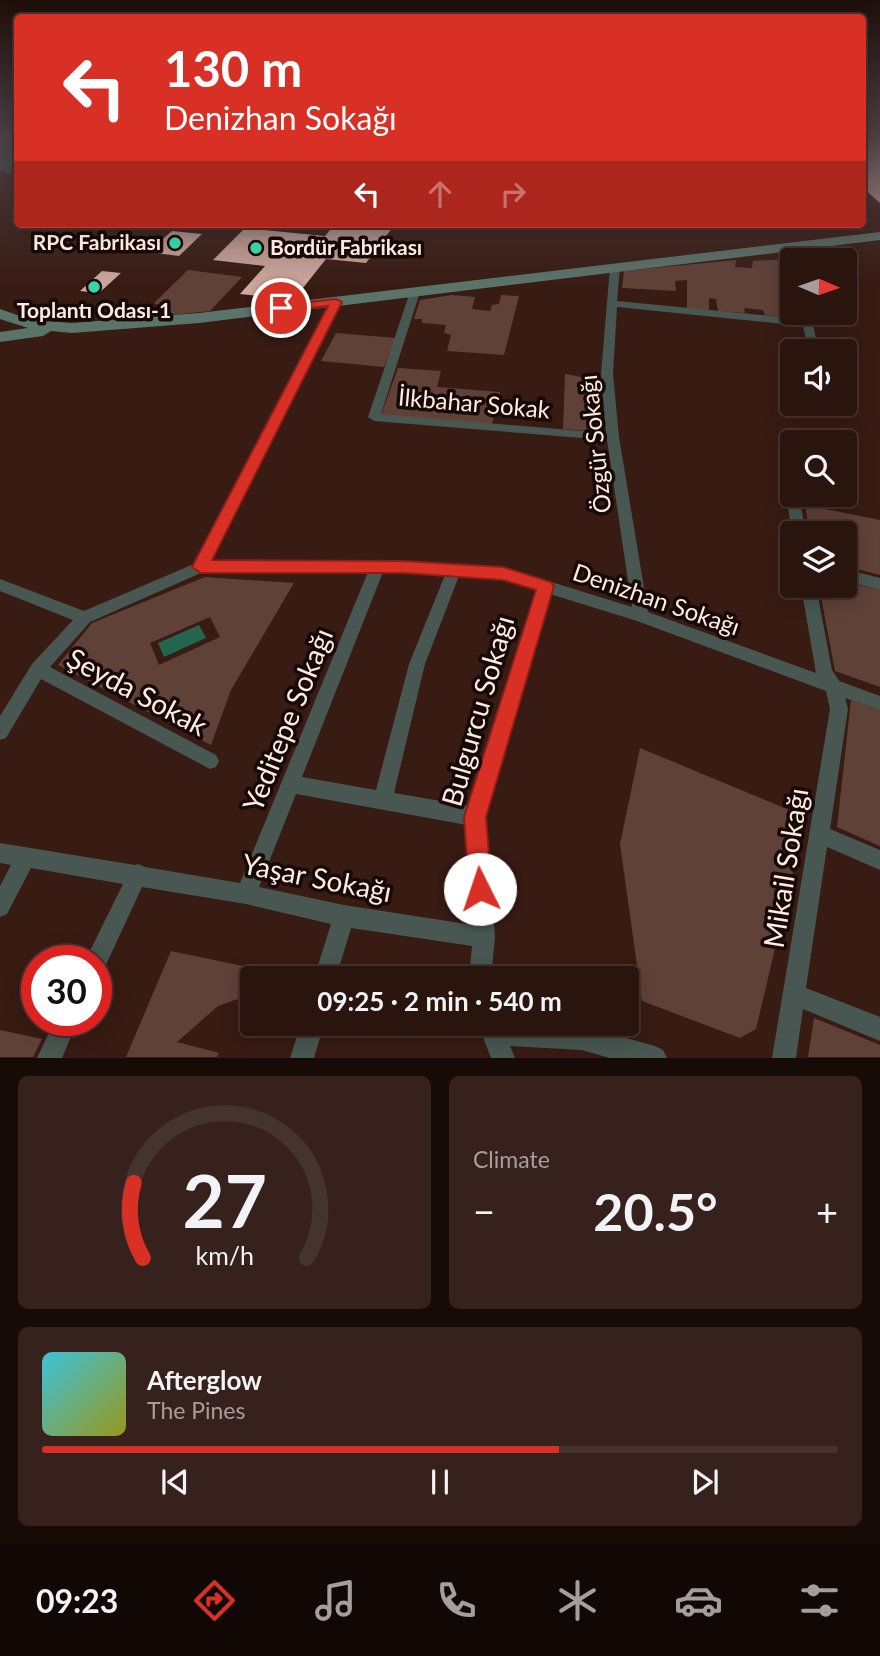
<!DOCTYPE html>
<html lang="en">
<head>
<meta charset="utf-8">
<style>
	body { margin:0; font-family:Lato,sans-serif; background:#36211c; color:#f1f3f6; height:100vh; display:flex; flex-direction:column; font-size:26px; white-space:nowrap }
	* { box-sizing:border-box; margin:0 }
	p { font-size:23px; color:#a59e9e }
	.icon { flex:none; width:38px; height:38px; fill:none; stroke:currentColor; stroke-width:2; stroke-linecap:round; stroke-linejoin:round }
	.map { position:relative; height:1058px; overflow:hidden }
	.side { display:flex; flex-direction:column; gap:18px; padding:18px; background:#170b08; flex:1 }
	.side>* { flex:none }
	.top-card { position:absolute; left:14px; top:14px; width:852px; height:214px; border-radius:7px; box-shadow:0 4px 18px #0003,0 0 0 2px #46332e; background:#d93025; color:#fff; overflow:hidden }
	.needle { width:46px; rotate:92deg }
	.buttons { position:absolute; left:780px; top:248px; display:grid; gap:14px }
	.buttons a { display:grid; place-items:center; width:77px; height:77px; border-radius:7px; background:#2a140e; box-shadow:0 4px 18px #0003,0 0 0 2px #46332e; font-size:35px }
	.speed { position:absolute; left:21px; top:945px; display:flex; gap:14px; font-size:35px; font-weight:700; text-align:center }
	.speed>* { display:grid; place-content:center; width:91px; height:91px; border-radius:50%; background:#2a140e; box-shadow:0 4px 18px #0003,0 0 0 2px #46332e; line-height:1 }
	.speed .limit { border:10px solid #d22; background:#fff; color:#111 }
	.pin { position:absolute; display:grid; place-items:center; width:60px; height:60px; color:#fff; margin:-30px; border:4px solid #fff; border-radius:50%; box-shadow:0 2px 7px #0007 }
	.me { position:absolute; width:77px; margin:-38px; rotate:356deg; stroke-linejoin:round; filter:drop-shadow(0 0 5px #0008) }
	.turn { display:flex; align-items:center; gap:24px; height:147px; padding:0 35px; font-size:32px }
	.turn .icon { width:91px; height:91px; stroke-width:2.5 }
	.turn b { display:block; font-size:49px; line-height:60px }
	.lanes { display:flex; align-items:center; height:66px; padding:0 35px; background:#0003; justify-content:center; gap:35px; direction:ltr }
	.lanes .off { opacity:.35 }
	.big { font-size:52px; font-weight:700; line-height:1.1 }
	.side .tile { flex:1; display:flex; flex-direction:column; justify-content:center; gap:10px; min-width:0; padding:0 24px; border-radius:10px; background:#36211c }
	.side .dial { align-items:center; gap:0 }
	.dial svg { height:182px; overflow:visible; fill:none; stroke:#46332e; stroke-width:7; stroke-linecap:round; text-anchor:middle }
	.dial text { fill:#f1f3f6; stroke:none }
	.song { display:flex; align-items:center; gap:21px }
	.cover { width:84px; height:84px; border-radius:10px; background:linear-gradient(135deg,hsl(190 70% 55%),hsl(60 70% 35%)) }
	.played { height:7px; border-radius:4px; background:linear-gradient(90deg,#d93025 65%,#46332e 65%) }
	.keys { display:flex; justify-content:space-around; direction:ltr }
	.heat { display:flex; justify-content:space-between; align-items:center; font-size:38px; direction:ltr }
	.side .tiles { flex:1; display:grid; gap:18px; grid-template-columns:1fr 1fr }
	.tile:last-child { grid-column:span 2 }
	.trip { position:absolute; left:240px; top:966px; width:399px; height:70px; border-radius:7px; background:#2a140e; box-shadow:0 4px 18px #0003,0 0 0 2px #46332e; font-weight:700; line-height:70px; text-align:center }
	.tab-bar { display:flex; height:112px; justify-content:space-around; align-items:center; background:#110806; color:#a59e9e }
	.tab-bar .icon { width:49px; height:49px }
	.tab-bar .on { color:#d93025 }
	.tab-bar b { font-size:32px; color:#f1f3f6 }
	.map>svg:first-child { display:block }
	.green { fill:#604138; fill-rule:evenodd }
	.water { fill:#246550 }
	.building { fill:#cea89d }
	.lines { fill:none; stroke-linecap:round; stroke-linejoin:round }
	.street { fill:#485751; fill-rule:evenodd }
	.secondary { fill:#5b746a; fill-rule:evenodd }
	.route { fill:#d93025; stroke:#8d1f18; stroke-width:2 }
	.poi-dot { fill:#36d4a7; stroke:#160906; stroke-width:2.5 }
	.labels { text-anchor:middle; stroke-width:7; stroke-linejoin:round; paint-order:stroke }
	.far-poi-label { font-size:21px; font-weight:bold; fill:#ffeae4; stroke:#160906; text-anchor:end }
	.street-label { font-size:24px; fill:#ffeae4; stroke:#160906 }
	.near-street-label { font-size:28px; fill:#ffeae4; stroke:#160906 }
</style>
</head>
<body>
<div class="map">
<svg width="880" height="1058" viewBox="0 0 880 1058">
	<rect width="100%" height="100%" fill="#381b13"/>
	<g class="green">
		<polygon points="786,259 793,313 796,318 765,315 763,310 744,308 745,313 718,311 716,299 709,298 709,310 687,309 687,280 675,281 676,291 622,288 624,271 736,260 735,267 752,268 753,261"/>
		<polygon points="188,270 242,277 210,311 172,315 154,303"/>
		<polygon points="452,295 475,297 472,309 490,311 492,305 499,304 501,295 519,296 504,355 447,351 451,335 444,333 446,325 422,323 422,319 414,319 420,300"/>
		<polygon points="336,333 396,338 384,367 321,361"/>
		<polygon points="398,368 441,371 437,387 500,392 492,424 381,415"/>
		<polygon points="565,374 599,380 603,432 563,429"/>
		<polygon points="805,505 880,520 880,575 845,566 845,534 810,534"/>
		<path d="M205,577l89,6 -63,107 -20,55 -153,-80 34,-42zM210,617l10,20 -61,28 -9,-22z"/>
		<polygon points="845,582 880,590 880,687 835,671 819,586 845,586"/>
		<polygon points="851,700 880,710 880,846 837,827"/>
		<polygon points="640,748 806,817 756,1029 740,1038 642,1001 620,844"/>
		<polygon points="171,951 300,978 263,978 248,975 238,999 218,1006 177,1042 219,1053 217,1057 126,1057"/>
		<polygon points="814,1018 880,1045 880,1057 808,1057"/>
		<polygon points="0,1030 42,1039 33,1057 0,1057"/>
	</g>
	<g class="water">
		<polygon points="17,137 17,173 5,173 4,169 0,171 0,138"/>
		<polygon points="199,625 206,638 164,657 158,643"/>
	</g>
	<g class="building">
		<polygon points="863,137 880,137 880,203 863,188"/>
		<polygon points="335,224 395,224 366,263 326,259 299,293 282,291 275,298 240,294 265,266 213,260 245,228 325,236"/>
		<polygon points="172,231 202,234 179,256 148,252"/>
		<polygon points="102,271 121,273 99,293 80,291"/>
	</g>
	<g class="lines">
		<g class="street">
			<polygon points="793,245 797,248 799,261 793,261 793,263 789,248"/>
			<path d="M615,264l5,3 -3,34 185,18v-6l9,2 8,37h-10l-6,-26 -186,-19 -4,67 6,63 29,175 168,61 -15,-87h15l16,84 7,11 41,15v14l-35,-12 3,11 -18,120 50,21v20l-53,-23 -21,141 74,29v24l-77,-32 -7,49h-24l58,-349 -4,-18 -189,-70 -87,-27 -64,223 9,120 -4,41h-22l3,-32 -121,-18 -15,50h-22l17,-54 -85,-20 -104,-17 -38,82 -8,3v-11h-11l38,-77 -92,-16 -24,46 -7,3v-31l11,-21 -11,-2v-20l135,22 3,-1 7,3 95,16 128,-311h-165l-113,50 -40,45 166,88 3,6 -3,6 -6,2 -169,-90 -35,59 -6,2v-24l32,-52 41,-44 -73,-29v-12l84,32 112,-48 137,-263 8,2 -130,259h167l125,6 129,40 -25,-167 -233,-19 -6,-4 42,-125 5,-3 5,3 -39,122 225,19 -5,-59 9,-107zM383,572l62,3 -36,89 -33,126 -74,-13zM459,576l44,3 34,10 -67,217 -76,-13 31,-129zM296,794l171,31 6,100 -129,-20 -85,-18z"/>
			<polygon points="789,470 793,471 793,495 799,495 806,534 792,534 783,474"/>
			<polygon points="845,569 880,578 880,590 845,581"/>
			<polygon points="55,1020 78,1020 62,1058 37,1058"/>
			<polygon points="301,1024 324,1024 314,1058 290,1058"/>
			<polygon points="478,1024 582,1026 655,1046 663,1050 667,1058 610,1058 582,1050 510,1046 515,1058 491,1058"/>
		</g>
		<polygon class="secondary" points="880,232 880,240 199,323 72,333 51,331 43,336 0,342 0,332 28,328 0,319 0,309 31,320 72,323 199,313"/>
	</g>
	<linearGradient id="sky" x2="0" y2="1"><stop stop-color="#1f0f0a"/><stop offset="0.48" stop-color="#4d3f44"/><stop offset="1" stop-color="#4d3f44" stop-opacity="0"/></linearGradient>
	<rect width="880" height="286" fill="url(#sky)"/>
	<polygon class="route" points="336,299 342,302 212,560 403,561 503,567 551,582 554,586 486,817 492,889 489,897 480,901 472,897 469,889 464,817 536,590 503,580 403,573 201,573 192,567 328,306 281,312 276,308 281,305"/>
	<g class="poi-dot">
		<circle cx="175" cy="243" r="7"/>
		<circle cx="256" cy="248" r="7"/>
		<circle cx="94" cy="287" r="7"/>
	</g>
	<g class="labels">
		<g class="far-poi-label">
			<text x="161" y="250">RPC Fabrikası</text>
			<text x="270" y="255" text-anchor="start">Bordür Fabrikası</text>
			<text x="94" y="318" text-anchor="middle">Toplantı Odası-1</text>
		</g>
		<g class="street-label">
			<text transform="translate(474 404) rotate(5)" y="8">İlkbahar Sokak</text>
			<text transform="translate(596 444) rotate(-96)" y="8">Özgür Sokağı</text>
			<text transform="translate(656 600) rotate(19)" y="8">Denizhan Sokağı</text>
		</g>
		<g class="near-street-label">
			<text transform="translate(137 692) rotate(28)" y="10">Şeyda Sokak</text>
			<text transform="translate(478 711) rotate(-74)" y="10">Bulgurcu Sokağı</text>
			<text transform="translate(288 720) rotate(-68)" y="10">Yeditepe Sokağı</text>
			<text transform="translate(786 868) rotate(-81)" y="10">Mikail Sokağı</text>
			<text transform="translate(317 878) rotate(11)" y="10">Yaşar Sokağı</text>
		</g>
	</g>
</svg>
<div class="buttons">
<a><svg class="needle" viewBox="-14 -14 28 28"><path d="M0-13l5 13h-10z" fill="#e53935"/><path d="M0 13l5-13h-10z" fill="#a59e9e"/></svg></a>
<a><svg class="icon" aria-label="sound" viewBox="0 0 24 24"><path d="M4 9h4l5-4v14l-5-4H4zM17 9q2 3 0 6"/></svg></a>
<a><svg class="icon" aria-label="search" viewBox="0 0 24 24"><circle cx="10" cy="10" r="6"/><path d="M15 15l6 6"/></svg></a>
<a><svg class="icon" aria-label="layers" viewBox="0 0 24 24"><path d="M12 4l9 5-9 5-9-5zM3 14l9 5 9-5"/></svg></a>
</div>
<div class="speed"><div class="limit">30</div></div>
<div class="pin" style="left:281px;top:308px;background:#d93025"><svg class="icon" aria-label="arrive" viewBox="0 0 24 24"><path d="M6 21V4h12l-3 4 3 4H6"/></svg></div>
<svg class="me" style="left:480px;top:889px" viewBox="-20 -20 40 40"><circle r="19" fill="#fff"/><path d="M0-13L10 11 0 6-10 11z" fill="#d93025"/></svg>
<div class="trip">09:25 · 2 min · 540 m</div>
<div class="top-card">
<div class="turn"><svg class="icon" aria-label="left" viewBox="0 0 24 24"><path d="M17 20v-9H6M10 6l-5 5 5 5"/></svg><div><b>130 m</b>Denizhan Sokağı</div></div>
<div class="lanes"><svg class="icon" aria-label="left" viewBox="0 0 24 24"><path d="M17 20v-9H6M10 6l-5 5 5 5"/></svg><svg class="icon off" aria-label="ahead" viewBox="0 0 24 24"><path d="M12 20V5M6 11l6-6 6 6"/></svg><svg class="icon off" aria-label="right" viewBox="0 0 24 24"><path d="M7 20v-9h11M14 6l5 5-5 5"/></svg></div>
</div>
</div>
<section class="side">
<div class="tiles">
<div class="tile dial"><svg viewBox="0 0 100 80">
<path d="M14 69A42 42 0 1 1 86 69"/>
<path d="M14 69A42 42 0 0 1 10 36" stroke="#d93025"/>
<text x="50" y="56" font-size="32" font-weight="700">27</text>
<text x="50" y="72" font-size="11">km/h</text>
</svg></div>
<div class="tile"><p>Climate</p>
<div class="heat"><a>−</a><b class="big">20.5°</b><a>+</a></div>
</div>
<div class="tile">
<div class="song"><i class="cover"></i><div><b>Afterglow</b><p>The Pines</p></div></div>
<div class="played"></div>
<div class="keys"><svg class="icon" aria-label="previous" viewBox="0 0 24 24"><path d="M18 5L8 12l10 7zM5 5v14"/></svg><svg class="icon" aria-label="pause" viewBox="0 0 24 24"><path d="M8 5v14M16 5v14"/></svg><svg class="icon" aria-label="next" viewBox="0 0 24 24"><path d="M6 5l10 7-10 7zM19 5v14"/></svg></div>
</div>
</div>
</section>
<nav class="tab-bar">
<b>09:23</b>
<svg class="icon on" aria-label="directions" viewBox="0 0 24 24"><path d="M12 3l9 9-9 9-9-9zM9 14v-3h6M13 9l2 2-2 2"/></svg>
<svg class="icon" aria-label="music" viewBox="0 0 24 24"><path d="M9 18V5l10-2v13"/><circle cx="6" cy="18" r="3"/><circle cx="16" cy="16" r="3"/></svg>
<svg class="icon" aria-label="phone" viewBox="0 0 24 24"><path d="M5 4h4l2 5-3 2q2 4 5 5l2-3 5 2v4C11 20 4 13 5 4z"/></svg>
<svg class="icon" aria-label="climate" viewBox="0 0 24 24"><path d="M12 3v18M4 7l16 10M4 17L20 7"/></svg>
<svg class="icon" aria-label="car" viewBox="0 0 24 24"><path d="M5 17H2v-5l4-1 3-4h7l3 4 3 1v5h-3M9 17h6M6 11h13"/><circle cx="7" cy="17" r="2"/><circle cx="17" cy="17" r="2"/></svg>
<svg class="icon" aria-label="filters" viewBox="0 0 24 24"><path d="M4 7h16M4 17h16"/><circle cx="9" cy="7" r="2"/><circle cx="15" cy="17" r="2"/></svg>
</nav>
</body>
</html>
